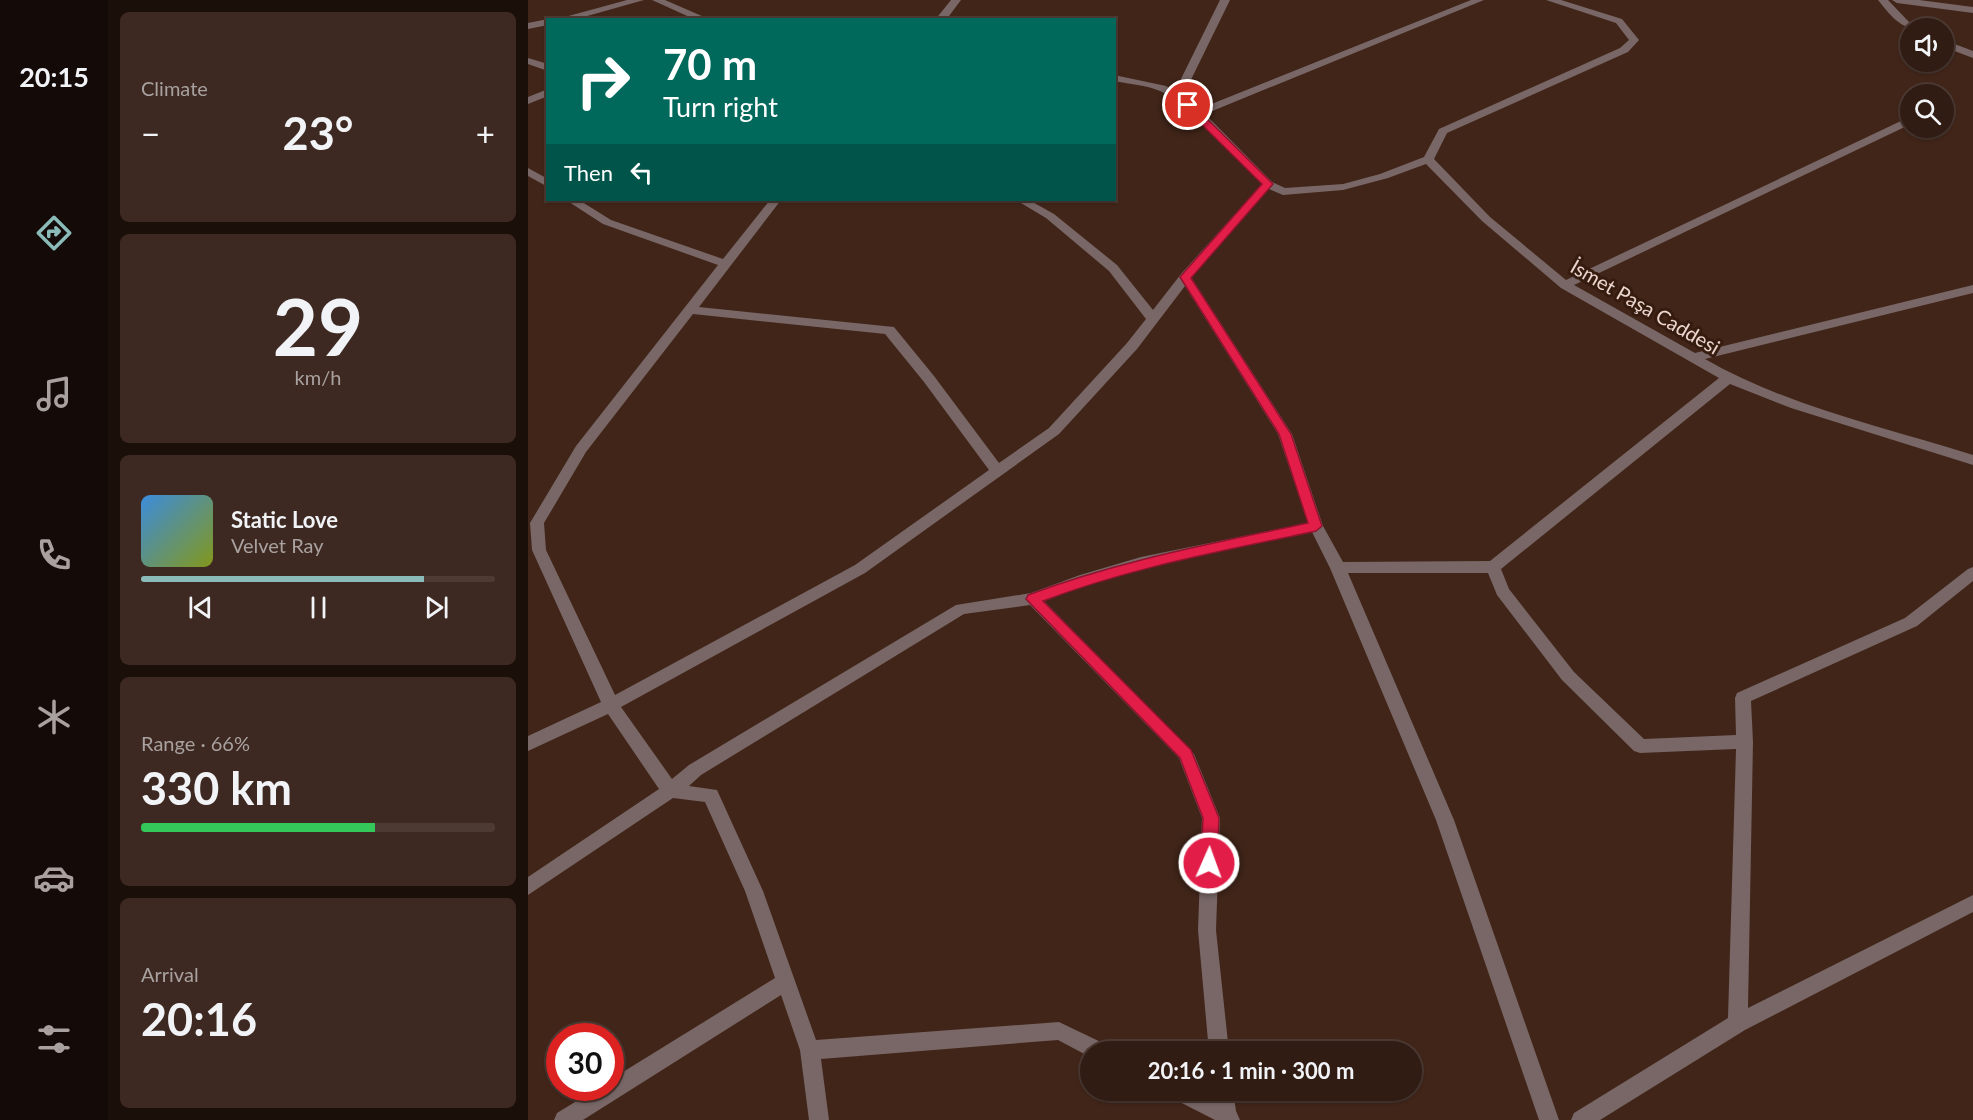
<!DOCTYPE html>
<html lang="en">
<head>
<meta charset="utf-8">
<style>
	body { margin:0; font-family:Lato,sans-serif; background:#3d2921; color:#f1f3f6; height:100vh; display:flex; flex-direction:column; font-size:22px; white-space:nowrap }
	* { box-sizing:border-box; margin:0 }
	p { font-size:20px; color:#a8a1a0 }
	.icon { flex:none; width:33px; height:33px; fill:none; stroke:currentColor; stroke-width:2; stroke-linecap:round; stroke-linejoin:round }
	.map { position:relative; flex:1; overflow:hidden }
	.details { display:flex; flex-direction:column; gap:12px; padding:12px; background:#1b0f0a; width:420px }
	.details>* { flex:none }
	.banner { position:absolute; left:18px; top:18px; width:570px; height:183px; border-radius:0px; box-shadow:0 2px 4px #0004,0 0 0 2px #4c3a33; background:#00695c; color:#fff; overflow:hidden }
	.controls { position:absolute; left:1372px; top:18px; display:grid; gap:12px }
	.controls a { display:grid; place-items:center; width:54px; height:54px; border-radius:50%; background:#311c13; box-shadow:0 2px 4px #0004,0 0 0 2px #4c3a33; font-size:30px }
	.speed { position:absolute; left:18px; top:1023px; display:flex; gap:12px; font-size:30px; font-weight:700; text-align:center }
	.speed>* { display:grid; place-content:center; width:78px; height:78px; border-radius:50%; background:#311c13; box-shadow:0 2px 4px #0004,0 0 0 2px #4c3a33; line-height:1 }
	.speed .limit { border:9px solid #d22; background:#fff; color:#111 }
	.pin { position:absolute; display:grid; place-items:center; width:51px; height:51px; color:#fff; margin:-26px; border:3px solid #fff; border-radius:50%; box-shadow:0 2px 6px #0007 }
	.me { position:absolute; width:66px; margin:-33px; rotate:2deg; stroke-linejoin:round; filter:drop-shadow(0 0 4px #0008) }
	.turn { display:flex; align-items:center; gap:21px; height:126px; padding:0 18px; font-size:27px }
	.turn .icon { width:78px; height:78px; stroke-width:2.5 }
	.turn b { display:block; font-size:42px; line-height:51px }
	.then { display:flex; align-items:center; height:57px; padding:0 18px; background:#0003; gap:12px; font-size:22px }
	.big { font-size:45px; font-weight:700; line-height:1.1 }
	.details .card { flex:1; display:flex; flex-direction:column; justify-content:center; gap:9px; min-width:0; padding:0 21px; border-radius:9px; background:#3d2921 }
	.details .dial { align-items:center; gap:0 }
	.dial b { font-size:78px; line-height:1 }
	.song { display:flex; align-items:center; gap:18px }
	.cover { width:72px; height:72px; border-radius:9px; background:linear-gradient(135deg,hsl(210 70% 55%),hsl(70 70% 35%)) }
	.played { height:6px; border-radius:3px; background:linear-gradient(90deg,#8bbbb9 80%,#4c3a33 80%) }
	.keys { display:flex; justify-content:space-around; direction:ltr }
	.heat { display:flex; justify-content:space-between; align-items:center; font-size:33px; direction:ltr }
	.charge { height:9px; border-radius:4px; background:linear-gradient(90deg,#34c759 66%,#4c3a33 0) }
	.trip { position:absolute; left:552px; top:1041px; width:342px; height:60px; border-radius:30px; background:#311c13; box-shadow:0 2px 4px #0004,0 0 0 2px #4c3a33; font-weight:700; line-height:60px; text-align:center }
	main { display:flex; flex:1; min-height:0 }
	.tabs { display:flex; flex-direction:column; width:108px; justify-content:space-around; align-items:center; background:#140b08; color:#a8a1a0 }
	.tabs .icon { width:42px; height:42px }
	.tabs .selected { color:#8bbbb9 }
	.tabs b { font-size:27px; color:#f1f3f6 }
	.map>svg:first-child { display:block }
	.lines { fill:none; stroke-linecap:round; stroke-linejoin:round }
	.minor { fill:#786766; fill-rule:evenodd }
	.route { fill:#e11d48; stroke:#92132f; stroke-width:1.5 }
	.labels { text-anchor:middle; stroke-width:6; stroke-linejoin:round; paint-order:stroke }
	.street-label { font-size:20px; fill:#ead6cf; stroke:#361b0f }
</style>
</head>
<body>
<main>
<nav class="tabs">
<b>20:15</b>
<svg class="icon selected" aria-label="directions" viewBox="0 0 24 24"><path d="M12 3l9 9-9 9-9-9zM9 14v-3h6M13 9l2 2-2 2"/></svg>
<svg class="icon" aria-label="music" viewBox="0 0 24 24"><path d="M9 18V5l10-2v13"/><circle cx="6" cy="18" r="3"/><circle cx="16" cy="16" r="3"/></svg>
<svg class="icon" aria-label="phone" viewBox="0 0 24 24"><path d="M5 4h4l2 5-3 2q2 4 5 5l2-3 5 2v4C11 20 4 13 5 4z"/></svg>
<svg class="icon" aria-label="climate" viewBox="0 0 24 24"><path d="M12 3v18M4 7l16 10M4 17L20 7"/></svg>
<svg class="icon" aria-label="car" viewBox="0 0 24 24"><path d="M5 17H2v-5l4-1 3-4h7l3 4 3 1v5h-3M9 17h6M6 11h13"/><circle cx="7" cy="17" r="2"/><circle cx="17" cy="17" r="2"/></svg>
<svg class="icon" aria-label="filters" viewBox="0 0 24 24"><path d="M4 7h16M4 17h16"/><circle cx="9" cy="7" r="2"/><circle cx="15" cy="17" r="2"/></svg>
</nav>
<section class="details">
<div class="card"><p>Climate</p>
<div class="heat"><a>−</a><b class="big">23°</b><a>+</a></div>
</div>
<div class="card dial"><b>29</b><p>km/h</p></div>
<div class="card">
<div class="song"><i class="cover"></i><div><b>Static Love</b><p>Velvet Ray</p></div></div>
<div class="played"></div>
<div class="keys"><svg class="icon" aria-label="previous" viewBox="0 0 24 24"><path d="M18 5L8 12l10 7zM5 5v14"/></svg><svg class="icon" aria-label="pause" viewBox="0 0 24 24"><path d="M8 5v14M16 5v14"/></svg><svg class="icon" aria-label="next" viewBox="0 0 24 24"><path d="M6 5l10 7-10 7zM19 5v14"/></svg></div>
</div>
<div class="card"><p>Range · 66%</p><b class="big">330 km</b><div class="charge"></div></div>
<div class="card"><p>Arrival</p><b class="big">20:16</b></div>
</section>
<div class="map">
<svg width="1445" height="1120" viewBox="0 0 1445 1120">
	<rect width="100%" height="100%" fill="#412519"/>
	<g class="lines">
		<g class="minor">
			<polygon points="99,0 116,0 45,20 26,20"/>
			<polygon points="124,0 137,0 183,20 168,20"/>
			<polygon points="423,0 433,0 418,20 407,20"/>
			<path d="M692,0h10l-47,96 16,13 272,-109h13l-279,114 67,68 13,6 58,-4 37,-10 44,-17 15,-28 181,-81 9,-8 -13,-17 -70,-23h15l61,19 17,21 -11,12 -181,81 -13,26 56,58 76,63 337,-160h8v4l-337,161 121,68 278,-68v8l-268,66c82,47 178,68 268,96v10l-182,-57 -61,-24 -229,185 8,20 65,83 70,67 92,-4 -1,-37 2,-5 168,-75 63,-49 5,-2v14l-56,45 -166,75 2,41 -5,266 225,-113v17l-228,118 -145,90h-29l3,-7 154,-95 8,-269 -96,4 -6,-2 -72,-71 -65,-85 -9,-22h-140l106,247 105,300h-20l-103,-300 -106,-252 -18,-36c-91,19 -181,35 -268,69l150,153 26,64 -4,112 13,122h-20l-11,-122 4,-112 -23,-60 -149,-153 -66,9 -263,161 -12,11 28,4 46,101 53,149 243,-18 48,23 3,7h-20v5l-32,-17 -237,19 8,61h-20l-9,-70 -19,-55 -198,125h-29l3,-7 41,-25h12v-8l165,-102 -30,-87 -40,-89 -32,-4 -145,97v-18l131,-88 -51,-75 -80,37v-15l73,-34 -69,-152 -2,-27 46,-77 142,-181 -115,-41 -37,-24h13l32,20 112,39 47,-59h11l-82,107 195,20 40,49 65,87 50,-35 78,-85 19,-24 -37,-48 -63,-53 -30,-18h13l25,14 63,51 36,45 28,-36 81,-90c-28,-28 -67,-78 -102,-93 -14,-6 -31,-7 -46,-10v-6l52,11 9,5zM898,164l56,57 79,67 158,90 -229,183 -147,1 -20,-36 -31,-92 -101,-157 78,-88 14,6 60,-5 45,-12zM657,286l93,148 30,89 -167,34 -61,18 -49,18 -75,12 -267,160 -17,14 -51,-72 244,-134 194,-139 78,-85zM165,314l192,20 39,48 65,88 -134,95 -240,130 -69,-145 -2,-27 42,-71z"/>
			<path d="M1350,0h10l21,22 11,6c-19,2 -29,-12 -42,-28z"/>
			<polygon points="1364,0 1391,0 1445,7 1445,13 1369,3"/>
			<polygon points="20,19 22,20 20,20 20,25 0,29 0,23"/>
			<polygon points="1416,40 1445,51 1445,58 1416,47"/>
			<polygon points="0,58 20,64 20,71 0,64"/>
			<polygon points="20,89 20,96 0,104 0,97"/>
			<polygon points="0,168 20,179 20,187 0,176"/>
			<polygon points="639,1090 671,1090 686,1098 685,1090 705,1090 708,1111 712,1120 687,1120 642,1097"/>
		</g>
	</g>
	<path class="route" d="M656,103h7l82,81 -82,94 100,156 31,92 -6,5c-92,20 -184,36 -273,70l148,149 28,68 -2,45 -2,5 -6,2 -5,-2 -3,-5 2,-45 -23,-60 -154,-159 2,-4c93,-35 183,-51 280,-72l-29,-89 -99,-157 82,-93 -78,-77z"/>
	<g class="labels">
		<g class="street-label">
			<text transform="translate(1117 307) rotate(30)" y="7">İsmet Paşa Caddesi</text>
		</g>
	</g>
</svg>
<div class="controls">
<a><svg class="icon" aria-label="sound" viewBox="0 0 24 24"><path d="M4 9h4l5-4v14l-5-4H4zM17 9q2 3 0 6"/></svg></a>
<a><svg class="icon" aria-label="search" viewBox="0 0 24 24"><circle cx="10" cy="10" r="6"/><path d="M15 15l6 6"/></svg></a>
</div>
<div class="speed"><div class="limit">30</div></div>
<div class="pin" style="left:660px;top:105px;background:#d93025"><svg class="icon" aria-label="arrive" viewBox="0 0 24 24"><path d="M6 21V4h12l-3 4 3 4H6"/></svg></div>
<svg class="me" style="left:681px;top:863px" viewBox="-20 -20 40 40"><circle r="17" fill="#e11d48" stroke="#fff" stroke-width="3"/><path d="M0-11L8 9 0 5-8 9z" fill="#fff"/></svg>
<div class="trip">20:16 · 1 min · 300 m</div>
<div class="banner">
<div class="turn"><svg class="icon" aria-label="right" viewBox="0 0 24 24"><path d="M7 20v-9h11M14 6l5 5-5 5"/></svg><div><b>70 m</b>Turn right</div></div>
<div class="then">Then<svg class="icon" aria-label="left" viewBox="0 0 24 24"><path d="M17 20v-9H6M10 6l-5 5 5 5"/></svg></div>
</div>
</div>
</main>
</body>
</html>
